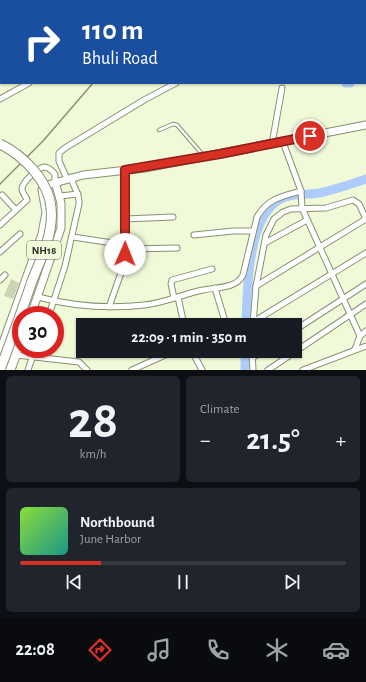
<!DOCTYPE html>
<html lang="en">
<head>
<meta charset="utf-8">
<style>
	body { margin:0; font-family:"Alegreya Sans",sans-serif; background:#20242c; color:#f1f3f6; height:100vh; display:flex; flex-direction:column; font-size:15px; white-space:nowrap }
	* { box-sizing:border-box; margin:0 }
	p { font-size:13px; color:#9ea1a6 }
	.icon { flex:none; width:22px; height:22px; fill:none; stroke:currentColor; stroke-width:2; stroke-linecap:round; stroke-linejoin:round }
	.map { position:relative; height:370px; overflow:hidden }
	.panel { display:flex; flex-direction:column; gap:6px; padding:6px; background:#0d0f14; flex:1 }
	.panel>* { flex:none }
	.top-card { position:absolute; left:0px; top:0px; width:366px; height:84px; box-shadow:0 1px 3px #0004; background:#1a4fa0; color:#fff; overflow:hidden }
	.speed { position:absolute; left:12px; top:306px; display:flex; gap:8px; font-size:20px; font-weight:700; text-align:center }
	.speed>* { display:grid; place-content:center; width:52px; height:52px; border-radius:50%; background:#171b24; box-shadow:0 1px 3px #0004; line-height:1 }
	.speed .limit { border:6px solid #d22; background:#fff; color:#111 }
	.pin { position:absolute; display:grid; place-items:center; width:34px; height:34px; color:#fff; margin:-17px; border:2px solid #fff; border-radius:50%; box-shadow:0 1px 4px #0007 }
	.me { position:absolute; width:44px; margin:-22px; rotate:1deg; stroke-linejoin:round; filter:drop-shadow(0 0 3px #0008) }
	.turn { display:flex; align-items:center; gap:14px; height:84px; padding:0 16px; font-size:18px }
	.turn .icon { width:52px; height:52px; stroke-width:2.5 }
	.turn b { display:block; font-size:28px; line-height:34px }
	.big { font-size:30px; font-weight:700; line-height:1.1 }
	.panel .widget { flex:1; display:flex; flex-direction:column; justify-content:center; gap:6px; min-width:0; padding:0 14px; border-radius:6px; background:#20242c }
	.panel .dial { align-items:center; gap:0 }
	.dial b { font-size:52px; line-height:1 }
	.song { display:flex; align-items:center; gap:12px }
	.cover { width:48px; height:48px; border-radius:6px; background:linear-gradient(135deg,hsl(90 70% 55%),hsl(170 70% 35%)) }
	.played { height:4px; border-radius:2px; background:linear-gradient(90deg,#d93025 25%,#363941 25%) }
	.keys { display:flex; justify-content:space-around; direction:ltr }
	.heat { display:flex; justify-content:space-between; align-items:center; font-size:22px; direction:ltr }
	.panel .tiles { flex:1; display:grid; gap:6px; grid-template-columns:1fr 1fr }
	.widget:last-child { grid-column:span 2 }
	.trip { position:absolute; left:76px; top:318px; width:226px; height:40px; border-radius:0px; background:#171b24; box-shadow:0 1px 3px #0004; font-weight:700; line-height:40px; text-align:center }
	.tabs { display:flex; height:64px; justify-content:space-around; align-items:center; background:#090b0e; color:#9ea1a6 }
	.tabs .icon { width:28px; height:28px }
	.tabs .selected { color:#d93025 }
	.tabs b { font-size:18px; color:#f1f3f6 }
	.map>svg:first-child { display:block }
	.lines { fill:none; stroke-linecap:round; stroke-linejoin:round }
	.river { stroke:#aeccfb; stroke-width:9 }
	.building { fill:#ccd4b4 }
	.lane-casing { stroke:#889071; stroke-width:4.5 }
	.street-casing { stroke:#889071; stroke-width:7 }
	.secondary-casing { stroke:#889071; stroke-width:9 }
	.highway-casing { stroke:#889071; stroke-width:11 }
	.lane { stroke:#fff; stroke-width:2.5 }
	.street { stroke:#fff; stroke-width:5 }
	.secondary { stroke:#fff; stroke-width:7 }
	.highway { stroke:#fff; stroke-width:9 }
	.rail { stroke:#888e77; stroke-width:1.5 }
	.highway-bridge-casing { stroke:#889071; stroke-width:11; stroke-linecap:butt }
	.highway-bridge { stroke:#fff; stroke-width:9 }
	.route-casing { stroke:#8d1f18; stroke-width:10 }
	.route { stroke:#d93025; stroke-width:7 }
	.labels { text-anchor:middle; stroke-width:3; stroke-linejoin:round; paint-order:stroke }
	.shield { fill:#f1fad8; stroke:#656a57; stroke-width:1 }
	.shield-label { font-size:11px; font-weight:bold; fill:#292c20 }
</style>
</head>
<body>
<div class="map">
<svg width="366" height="370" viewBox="0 0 366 370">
	<rect width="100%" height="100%" fill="#f1fad8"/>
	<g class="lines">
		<g class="river">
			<polyline points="295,0 295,1"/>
			<polyline points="365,80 366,80"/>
			<polyline points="346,83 350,83"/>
			<path d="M246,325c1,-33 1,-113 37,-127 11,-5 24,-3 36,-5 16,-3 32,-9 47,-14"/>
			<polyline points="245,370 245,351"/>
		</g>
	</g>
	<g class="building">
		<polygon points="113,247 121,254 117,258 120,260 119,263 113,263 105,257"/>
		<polygon points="11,279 19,283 13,299 4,296"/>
	</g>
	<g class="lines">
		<defs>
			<polyline id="lane" points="159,130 173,124 177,125 203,155"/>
			<g id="street">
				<polyline points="313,0 313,1"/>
				<polyline points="66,1 69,0"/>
				<polyline points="118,1 121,0"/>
				<polyline points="220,1 221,0"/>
				<polyline points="266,1 266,0"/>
				<polyline points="304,1 305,0"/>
				<polyline points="0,30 1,30"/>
				<polyline points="365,71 366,71"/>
				<polyline points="0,99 29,83"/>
				<polyline points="283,142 301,191 302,208 360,336"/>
				<polyline points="272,144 282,88"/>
				<polyline points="67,179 59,161 59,153 65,148 144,100 176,83"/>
				<polyline points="2,195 16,210"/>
				<polyline points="60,196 78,194"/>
				<polyline points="125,219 173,217"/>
				<path d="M0,225l27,-25c-1,-4 -5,-7 -5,-11 0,-7 16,-21 22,-22 5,0 8,4 11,7v8"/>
				<polyline points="194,235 233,231 253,231"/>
				<polyline points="73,237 126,245"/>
				<polyline points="265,243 307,220"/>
				<polyline points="126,249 177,248"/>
				<polyline points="0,252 20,234"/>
				<polyline points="0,280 5,275"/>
				<polyline points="256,286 366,219"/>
				<polyline points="215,288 226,325"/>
				<path d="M38,297c34,9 71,12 106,8 20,-2 39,-11 59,-15 14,-3 33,-1 40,-15l14,-58c10,-18 25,-21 44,-26"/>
				<polyline points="178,297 184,325"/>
				<polyline points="174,298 171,284 172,280 212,269"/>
				<polyline points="109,307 122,270 125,254 125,170"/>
				<path d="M49,315l16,-49 14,-62c1,-10 -6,-17 -8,-27"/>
				<polyline points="253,322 366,253"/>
				<polyline points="253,325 256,286 266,235 274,219 283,212 291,209 326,208 353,200 359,204 366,219"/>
				<polyline points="295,330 366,284"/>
				<polyline points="355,349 360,336 366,331"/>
				<polyline points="192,351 202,370"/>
				<polyline points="252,351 253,370"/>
				<polyline points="16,355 79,362 87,370"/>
				<polyline points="252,358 263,351"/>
				<polyline points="28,370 35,349"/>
				<polyline points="132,370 174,351"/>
				<polyline points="268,370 366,304"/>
				<polyline points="303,370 366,346"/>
			</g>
			<g id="secondary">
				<polyline points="31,315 61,228 61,203 55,182"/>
				<polyline points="0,351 42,234 46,212 42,190 44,186 83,175 145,168 366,125"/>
				<polyline points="11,370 21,342"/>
			</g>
			<polyline id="highway" points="5,370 21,327"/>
		</defs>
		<use href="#lane" class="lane-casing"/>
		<use href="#street" class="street-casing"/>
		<use href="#secondary" class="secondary-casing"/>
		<use href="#highway" class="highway-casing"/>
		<use href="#lane" class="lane"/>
		<use href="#street" class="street"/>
		<use href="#secondary" class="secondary"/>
		<use href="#highway" class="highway"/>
		<g class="rail">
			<polyline points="163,1 164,0"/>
			<polyline points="0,184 43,141 93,83"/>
		</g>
		<defs>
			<path id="highway-bridge" d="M0,144c23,11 49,37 51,64 3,25 -10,50 -19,73 -10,30 -21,59 -32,89"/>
		</defs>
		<use href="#highway-bridge" class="highway-bridge-casing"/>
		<use href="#highway-bridge" class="highway-bridge"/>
	</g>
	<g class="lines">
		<defs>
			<polyline id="route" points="125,254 125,170 220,154 310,136"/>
		</defs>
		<use href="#route" class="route-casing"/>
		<use href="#route" class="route"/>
	</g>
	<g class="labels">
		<rect class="shield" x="27" y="241" width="34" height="18" rx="3"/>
		<g class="shield-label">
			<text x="44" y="254">NH18</text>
		</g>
	</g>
</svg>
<div class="speed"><div class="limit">30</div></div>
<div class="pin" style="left:310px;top:136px;background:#d93025"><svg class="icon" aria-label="arrive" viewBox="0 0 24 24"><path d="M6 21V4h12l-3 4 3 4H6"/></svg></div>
<svg class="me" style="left:125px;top:254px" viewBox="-20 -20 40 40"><circle r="19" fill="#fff"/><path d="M0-13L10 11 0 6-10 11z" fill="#d93025"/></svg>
<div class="trip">22:09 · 1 min · 350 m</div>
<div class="top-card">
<div class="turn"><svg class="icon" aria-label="right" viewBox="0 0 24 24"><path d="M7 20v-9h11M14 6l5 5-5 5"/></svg><div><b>110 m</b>Bhuli Road</div></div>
</div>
</div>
<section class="panel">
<div class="tiles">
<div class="widget dial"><b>28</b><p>km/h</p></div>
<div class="widget"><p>Climate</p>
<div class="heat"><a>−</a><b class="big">21.5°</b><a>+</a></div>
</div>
<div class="widget">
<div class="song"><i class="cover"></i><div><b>Northbound</b><p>June Harbor</p></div></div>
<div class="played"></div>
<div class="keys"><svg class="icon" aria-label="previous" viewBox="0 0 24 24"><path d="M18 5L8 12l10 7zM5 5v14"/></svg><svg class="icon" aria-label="pause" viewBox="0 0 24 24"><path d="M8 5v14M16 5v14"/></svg><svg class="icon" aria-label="next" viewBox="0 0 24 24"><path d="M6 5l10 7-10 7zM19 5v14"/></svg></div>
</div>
</div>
</section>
<nav class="tabs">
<b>22:08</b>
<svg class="icon selected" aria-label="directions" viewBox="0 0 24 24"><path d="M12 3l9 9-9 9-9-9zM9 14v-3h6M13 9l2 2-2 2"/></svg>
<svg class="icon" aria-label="music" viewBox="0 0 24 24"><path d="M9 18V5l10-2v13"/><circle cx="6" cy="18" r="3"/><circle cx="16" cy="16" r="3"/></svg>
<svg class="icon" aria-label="phone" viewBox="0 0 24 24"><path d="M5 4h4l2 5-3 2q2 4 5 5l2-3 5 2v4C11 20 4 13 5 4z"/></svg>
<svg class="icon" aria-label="climate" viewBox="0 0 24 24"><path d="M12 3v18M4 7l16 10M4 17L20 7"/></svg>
<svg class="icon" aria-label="car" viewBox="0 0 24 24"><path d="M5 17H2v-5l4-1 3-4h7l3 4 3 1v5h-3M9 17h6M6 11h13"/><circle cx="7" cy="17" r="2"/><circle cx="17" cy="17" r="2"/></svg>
</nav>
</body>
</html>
